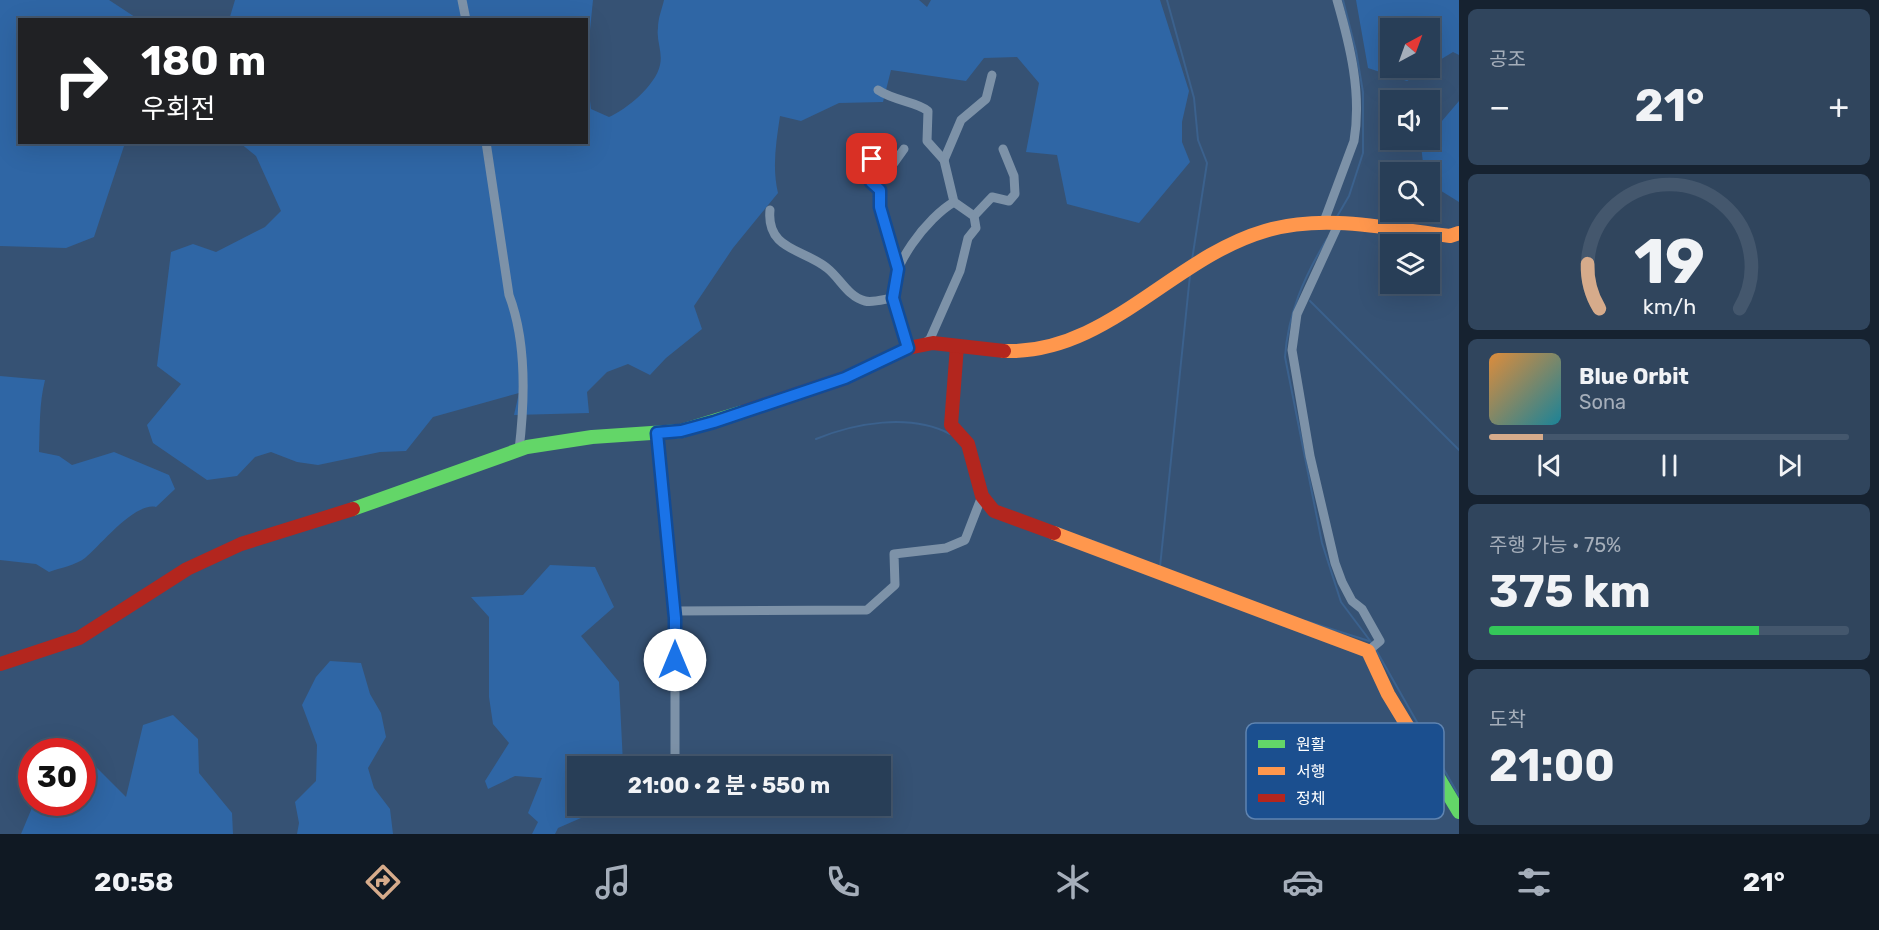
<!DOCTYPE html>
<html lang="ko">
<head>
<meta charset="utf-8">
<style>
	body { margin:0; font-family:Rubik,"Noto Sans KR",sans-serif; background:#30455d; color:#f1f3f6; height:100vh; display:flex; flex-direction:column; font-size:22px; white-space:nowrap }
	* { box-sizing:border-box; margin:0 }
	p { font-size:20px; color:#a5aeba }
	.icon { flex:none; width:33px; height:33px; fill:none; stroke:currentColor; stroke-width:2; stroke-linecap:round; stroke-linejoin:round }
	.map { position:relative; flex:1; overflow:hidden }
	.drawer { display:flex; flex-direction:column; gap:9px; padding:9px; background:#162230; width:420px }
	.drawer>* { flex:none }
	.top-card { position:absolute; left:18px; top:18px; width:570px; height:126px; border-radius:0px; box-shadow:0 6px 24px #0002,0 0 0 2px #44576d; background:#202124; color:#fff; overflow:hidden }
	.needle { width:39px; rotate:41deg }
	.tools { position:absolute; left:1380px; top:18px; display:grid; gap:12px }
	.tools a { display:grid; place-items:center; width:60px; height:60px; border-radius:0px; background:#283e57; box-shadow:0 6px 24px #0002,0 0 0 2px #44576d; font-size:30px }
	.speed { position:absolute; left:18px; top:738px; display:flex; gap:12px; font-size:30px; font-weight:700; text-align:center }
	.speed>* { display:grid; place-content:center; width:78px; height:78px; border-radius:50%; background:#283e57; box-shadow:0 6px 24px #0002,0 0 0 2px #44576d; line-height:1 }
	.speed .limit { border:9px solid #d22; background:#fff; color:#111 }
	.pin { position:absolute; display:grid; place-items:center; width:51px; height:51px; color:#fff; margin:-26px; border-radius:12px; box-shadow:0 3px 9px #0006 }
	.me { position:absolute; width:66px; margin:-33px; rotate:0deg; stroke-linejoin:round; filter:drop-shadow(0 0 4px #0008) }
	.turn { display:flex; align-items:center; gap:21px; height:126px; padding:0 24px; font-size:27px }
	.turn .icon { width:78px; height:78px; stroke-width:2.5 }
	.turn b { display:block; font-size:42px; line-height:51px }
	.big { font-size:45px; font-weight:700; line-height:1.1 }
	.drawer .tile { flex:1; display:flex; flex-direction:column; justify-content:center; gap:9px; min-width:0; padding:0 21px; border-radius:9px; background:#30455d }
	.drawer .dial { align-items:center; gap:0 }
	.dial svg { height:156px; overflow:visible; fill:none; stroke:#44576d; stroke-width:7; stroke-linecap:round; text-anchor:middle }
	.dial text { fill:#f1f3f6; stroke:none }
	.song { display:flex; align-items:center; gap:18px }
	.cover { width:72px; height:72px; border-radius:9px; background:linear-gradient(135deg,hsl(30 70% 55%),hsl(190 70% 35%)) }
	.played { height:6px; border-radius:3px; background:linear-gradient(90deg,#d6ab8b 15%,#44576d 15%) }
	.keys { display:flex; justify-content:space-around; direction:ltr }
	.heat { display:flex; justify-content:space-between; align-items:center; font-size:33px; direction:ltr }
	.charge { height:9px; border-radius:4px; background:linear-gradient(90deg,#34c759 75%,#44576d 0) }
	.trip { position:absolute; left:567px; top:756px; width:324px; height:60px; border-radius:0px; background:#283e57; box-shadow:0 6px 24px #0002,0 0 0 2px #44576d; font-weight:700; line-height:60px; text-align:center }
	.dock { display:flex; height:96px; justify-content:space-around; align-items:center; background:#101923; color:#a5aeba }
	.dock .icon { width:42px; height:42px }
	.dock .current { color:#d6ab8b }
	.dock b { font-size:27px; color:#f1f3f6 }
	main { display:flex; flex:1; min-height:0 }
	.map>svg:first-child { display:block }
	.green { fill:#2f66a5 }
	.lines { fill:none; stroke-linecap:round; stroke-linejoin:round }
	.stream { stroke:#3b618d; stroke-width:2 }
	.street { stroke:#7d92a8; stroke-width:9 }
	.fast { stroke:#63d668; stroke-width:14 }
	.slow { stroke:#ff974d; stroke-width:14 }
	.jam { stroke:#b3261e; stroke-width:14 }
	.route-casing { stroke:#114b97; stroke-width:15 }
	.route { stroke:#1a73e8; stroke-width:10 }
	.key { fill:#1b4f8f; stroke:#5f84b1; stroke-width:1.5 }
	.key-label { font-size:16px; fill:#fff }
</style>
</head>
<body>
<main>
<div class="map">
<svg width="1459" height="834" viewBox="0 0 1459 834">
	<rect width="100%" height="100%" fill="#365274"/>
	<g class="green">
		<polygon points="0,0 109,0 138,19 20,20 20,142 125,143 94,237 66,248 0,246"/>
		<polygon points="235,0 593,0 587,60 586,20 229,20"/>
		<path d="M664,0h255l8,7 4,-7h229l29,91 -7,31v20l8,20 -51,61 -72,-19 -10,-49 -31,-3 13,-69 -22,-26 -33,1 -18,23 -75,-11 -8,32 -44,1 -38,18 -21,-5c-4,27 -8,51 -2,77l-45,55 -39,58 8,23 -36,29 -16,17 -22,-11 -21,8 -20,20 2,21 -75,2 5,-22 -86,24 -27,34 -26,1 -62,13 -21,-3 -26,-10 -16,5 -18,19 -30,4 -54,-37 -6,-18 34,-41 -24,-18 14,-114 22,-8 23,8 49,-25 16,-16 -25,-55 -16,-13 346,-1 1,-66 4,33 18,8c17,-7 47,-32 51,-52 3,-13 -4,-25 -2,-37 0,-10 4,-19 6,-28z"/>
		<polygon points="1356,0 1459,0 1459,55 1453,52 1430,66 1430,28 1390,28 1390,68 1428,68 1407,81 1368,68"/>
		<polygon points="1459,101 1459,202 1430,184 1430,172 1424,172 1421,145 1430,140 1430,135"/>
		<path d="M0,376l45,4c-6,24 -5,47 -6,72l20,4 13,9 42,-13 55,23 6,14 -19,18c-22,-5 -56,39 -71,51 -9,7 -25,10 -36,14l-13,-8 -36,-4z"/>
		<polygon points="550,565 595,567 614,607 581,636 619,682 623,764 621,766 578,766 578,806 590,806 581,818 558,828 555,834 532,834 538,822 528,813 542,778 515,776 488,789 485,781 509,743 493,724 489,697 489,617 471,597 523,595"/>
		<polygon points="330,661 361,663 370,694 381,713 386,737 368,768 374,788 390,809 393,834 297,834 299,823 295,802 316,781 317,745 302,705 316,677"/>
		<polygon points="173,715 198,739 199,773 232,813 233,834 21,834 34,803 82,802 83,754 126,797 143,725"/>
	</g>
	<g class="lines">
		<g class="stream">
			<polyline points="1167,0 1194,98 1198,140 1207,163 1192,260"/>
			<polyline points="1335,220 1349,196 1363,153 1363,92 1356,51 1343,0"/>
			<path d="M1327,239c-23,38 -39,74 -42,118l37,186 19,59 30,40"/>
			<polyline points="1310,301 1459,450"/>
			<path d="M816,439c39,-16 94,-26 134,-5"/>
			<polyline points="1084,538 1118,550"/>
			<polyline points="1160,567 1190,275"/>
			<polyline points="1306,621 1369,641"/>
			<polyline points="1376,650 1459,796"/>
		</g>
		<g class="street">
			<polyline points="462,0 466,20"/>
			<path d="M878,90c16,11 40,12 50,21l-1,30 17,19 10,42 20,14 2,12 -8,10 -8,33 -30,68 -8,6"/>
			<path d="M486,142l23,153c18,47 16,105 10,155"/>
			<polyline points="944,160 961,120 986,99 992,75"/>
			<path d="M770,210c-4,40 34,39 57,58 13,10 21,29 38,33 8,2 20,-2 28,-3"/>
			<polyline points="974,216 992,197 1009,201 1015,194 1014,176 1003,149"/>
			<path d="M1323,224l31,-83c8,-48 -4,-96 -17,-141"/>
			<polyline points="1338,225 1297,314 1292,350 1310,456 1335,563 1342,582 1352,601 1362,609 1380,641 1368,651"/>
			<polyline points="898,269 880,207 880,190 871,182 872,159 877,153 894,163 904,149"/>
			<path d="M908,348c-5,-15 -12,-32 -15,-48 -5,-33 35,-83 61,-98"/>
			<polyline points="657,433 675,618 675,766"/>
			<polyline points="675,611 867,610 895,585 894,554 946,548 965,540 982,496"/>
		</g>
		<g class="fast">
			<polyline points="353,509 527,447 592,437 681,431 743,412"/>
			<polyline points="1411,732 1459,812"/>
		</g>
		<g class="slow">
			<path d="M1004,351c102,4 168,-93 261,-120 59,-18 125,-2 185,5l9,-3"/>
			<polyline points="1054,533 1368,651 1388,694 1411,732"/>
		</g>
		<g class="jam">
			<polyline points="957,346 951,425 968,444 982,496 994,511 1054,533"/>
			<polyline points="743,412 845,378 908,348 933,343 1004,351"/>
			<polyline points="0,664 79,638 187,569 241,544 353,509"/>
		</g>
	</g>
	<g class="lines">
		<defs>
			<polyline id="route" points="675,660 675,618 657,433 681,431 714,422 845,378 908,348 893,298 898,269 880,207 880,190 871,182 872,159"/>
		</defs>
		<use href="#route" class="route-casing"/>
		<use href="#route" class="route"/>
	</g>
	<rect x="1246" y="723" width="198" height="96" rx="9" class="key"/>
	<rect x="1258" y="740" width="27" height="8" fill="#63d668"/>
	<rect x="1258" y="767" width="27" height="8" fill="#ff974d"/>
	<rect x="1258" y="794" width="27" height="8" fill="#b3261e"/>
	<g class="key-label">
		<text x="1296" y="750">원활</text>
		<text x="1296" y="777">서행</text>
		<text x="1296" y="804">정체</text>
	</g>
</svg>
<div class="tools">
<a><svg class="needle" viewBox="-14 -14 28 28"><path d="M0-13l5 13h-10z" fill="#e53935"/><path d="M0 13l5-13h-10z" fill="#a5aeba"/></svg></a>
<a><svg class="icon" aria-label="sound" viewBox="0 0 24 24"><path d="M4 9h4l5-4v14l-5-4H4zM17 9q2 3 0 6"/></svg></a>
<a><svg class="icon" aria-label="search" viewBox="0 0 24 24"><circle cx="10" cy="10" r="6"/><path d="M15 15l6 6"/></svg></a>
<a><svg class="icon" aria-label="layers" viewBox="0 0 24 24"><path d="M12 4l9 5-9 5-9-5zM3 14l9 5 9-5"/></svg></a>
</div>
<div class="speed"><div class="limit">30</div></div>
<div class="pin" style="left:872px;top:159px;background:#d93025"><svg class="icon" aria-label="arrive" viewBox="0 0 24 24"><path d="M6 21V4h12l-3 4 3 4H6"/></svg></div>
<svg class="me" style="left:675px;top:660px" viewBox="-20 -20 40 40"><circle r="19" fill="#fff"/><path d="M0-13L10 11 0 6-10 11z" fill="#1a73e8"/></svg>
<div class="trip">21:00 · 2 분 · 550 m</div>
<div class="top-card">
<div class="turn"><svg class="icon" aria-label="right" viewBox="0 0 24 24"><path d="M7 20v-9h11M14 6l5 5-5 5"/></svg><div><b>180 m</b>우회전</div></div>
</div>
</div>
<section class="drawer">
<div class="tile"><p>공조</p>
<div class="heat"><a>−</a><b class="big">21°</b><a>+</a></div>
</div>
<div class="tile dial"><svg viewBox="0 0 100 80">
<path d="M14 69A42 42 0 1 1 86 69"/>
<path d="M14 69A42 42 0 0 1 8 46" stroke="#d6ab8b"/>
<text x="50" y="56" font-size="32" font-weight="700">19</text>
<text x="50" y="72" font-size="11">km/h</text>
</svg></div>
<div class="tile">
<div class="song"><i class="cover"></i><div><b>Blue Orbit</b><p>Sona</p></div></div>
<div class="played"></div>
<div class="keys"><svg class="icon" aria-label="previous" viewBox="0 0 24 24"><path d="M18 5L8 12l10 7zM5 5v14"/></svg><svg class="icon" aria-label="pause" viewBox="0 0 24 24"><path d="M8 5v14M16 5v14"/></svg><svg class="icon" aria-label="next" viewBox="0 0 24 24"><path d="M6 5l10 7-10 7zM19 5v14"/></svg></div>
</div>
<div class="tile"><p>주행 가능 · 75%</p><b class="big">375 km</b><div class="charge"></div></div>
<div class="tile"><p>도착</p><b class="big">21:00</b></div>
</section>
</main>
<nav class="dock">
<b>20:58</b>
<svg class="icon current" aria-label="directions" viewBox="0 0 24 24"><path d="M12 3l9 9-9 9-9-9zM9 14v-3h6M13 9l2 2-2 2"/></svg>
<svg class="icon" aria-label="music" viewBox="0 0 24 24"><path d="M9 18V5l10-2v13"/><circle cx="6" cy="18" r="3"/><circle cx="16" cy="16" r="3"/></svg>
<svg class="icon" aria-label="phone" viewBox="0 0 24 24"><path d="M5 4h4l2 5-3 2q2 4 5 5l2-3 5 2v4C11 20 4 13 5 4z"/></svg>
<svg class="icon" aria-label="climate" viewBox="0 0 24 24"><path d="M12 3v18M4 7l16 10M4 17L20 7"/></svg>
<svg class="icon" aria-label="car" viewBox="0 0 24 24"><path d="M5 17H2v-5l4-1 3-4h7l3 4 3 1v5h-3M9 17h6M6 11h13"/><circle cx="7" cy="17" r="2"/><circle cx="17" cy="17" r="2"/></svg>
<svg class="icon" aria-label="filters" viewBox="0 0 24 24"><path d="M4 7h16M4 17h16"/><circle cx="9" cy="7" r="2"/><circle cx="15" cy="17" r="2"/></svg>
<b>21°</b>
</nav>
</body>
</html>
